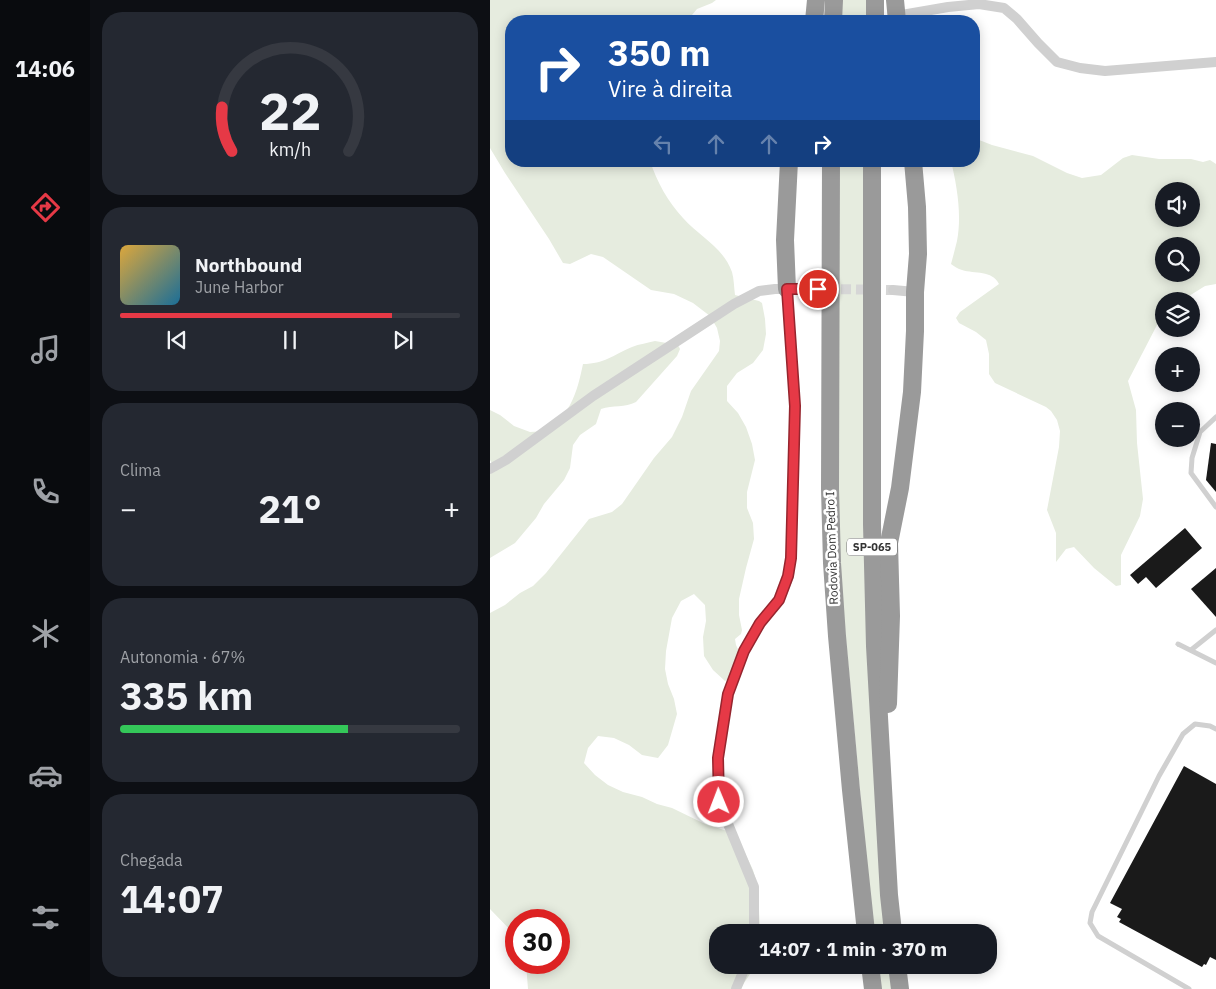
<!DOCTYPE html>
<html lang="pt">
<head>
<meta charset="utf-8">
<style>
	body { margin:0; font-family:"IBM Plex Sans",sans-serif; background:#242831; color:#f1f3f6; height:100vh; display:flex; flex-direction:column; font-size:19px; white-space:nowrap }
	* { box-sizing:border-box; margin:0 }
	p { font-size:16px; color:#9ea1a6 }
	.icon { flex:none; width:28px; height:28px; fill:none; stroke:currentColor; stroke-width:2; stroke-linecap:round; stroke-linejoin:round }
	.map { position:relative; flex:1; overflow:hidden }
	.details { display:flex; flex-direction:column; gap:12px; padding:12px; background:#0d0f14; width:400px }
	.details>* { flex:none }
	.banner { position:absolute; left:15px; top:15px; width:475px; height:152px; border-radius:20px; box-shadow:0 2px 12px #0003; background:#1a4fa0; color:#fff; overflow:hidden }
	.tools { position:absolute; left:665px; top:182px; display:grid; gap:10px }
	.tools a { display:grid; place-items:center; width:45px; height:45px; border-radius:50%; background:#171b24; box-shadow:0 2px 12px #0003; font-size:25px }
	.speed { position:absolute; left:15px; top:909px; display:flex; gap:10px; font-size:25px; font-weight:700; text-align:center }
	.speed>* { display:grid; place-content:center; width:65px; height:65px; border-radius:50%; background:#171b24; box-shadow:0 2px 12px #0003; line-height:1 }
	.speed .limit { border:8px solid #d22; background:#fff; color:#111 }
	.pin { position:absolute; display:grid; place-items:center; width:42px; height:42px; color:#fff; margin:-21px; border:2px solid #fff; border-radius:50%; box-shadow:0 1px 5px #0007 }
	.me { position:absolute; width:55px; margin:-28px; rotate:359deg; stroke-linejoin:round; filter:drop-shadow(0 0 4px #0008) }
	.turn { display:flex; align-items:center; gap:18px; height:105px; padding:0 20px; font-size:22px }
	.turn .icon { width:65px; height:65px; stroke-width:2.5 }
	.turn b { display:block; font-size:35px; line-height:42px }
	.lanes { display:flex; align-items:center; height:48px; padding:0 20px; background:#0003; justify-content:center; gap:25px; direction:ltr }
	.lanes .off { opacity:.35 }
	.big { font-size:38px; font-weight:700; line-height:1.1 }
	.details .card { flex:1; display:flex; flex-direction:column; justify-content:center; gap:8px; min-width:0; padding:0 18px; border-radius:20px; background:#242831 }
	.details .dial { align-items:center; gap:0 }
	.dial svg { height:130px; overflow:visible; fill:none; stroke:#363941; stroke-width:7; stroke-linecap:round; text-anchor:middle }
	.dial text { fill:#f1f3f6; stroke:none }
	.song { display:flex; align-items:center; gap:15px }
	.cover { width:60px; height:60px; border-radius:8px; background:linear-gradient(135deg,hsl(40 70% 55%),hsl(200 70% 35%)) }
	.played { height:5px; border-radius:2px; background:linear-gradient(90deg,#e63946 80%,#363941 80%) }
	.keys { display:flex; justify-content:space-around; direction:ltr }
	.heat { display:flex; justify-content:space-between; align-items:center; font-size:28px; direction:ltr }
	.charge { height:8px; border-radius:4px; background:linear-gradient(90deg,#34c759 67%,#363941 0) }
	.trip { position:absolute; left:219px; top:924px; width:288px; height:50px; border-radius:20px; background:#171b24; box-shadow:0 2px 12px #0003; font-weight:700; line-height:50px; text-align:center }
	main { display:flex; flex:1; min-height:0 }
	.menu { display:flex; flex-direction:column; width:90px; justify-content:space-around; align-items:center; background:#090b0e; color:#9ea1a6 }
	.menu .icon { width:35px; height:35px }
	.menu .selected { color:#e63946 }
	.menu b { font-size:22px; color:#f1f3f6 }
	.map>svg:first-child { display:block }
	.green { fill:#e6ecdf; fill-rule:evenodd }
	.building { fill:#1a1a1a }
	.lines { fill:none; stroke-linecap:round; stroke-linejoin:round }
	.street-tunnel { stroke:#d6d6d6; stroke-width:10; stroke-dasharray:10 5; stroke-linecap:butt }
	.lane { stroke:#d0d0d0; stroke-width:5 }
	.street { stroke:#d0d0d0; stroke-width:10 }
	.highway { stroke:#9a9a9a; stroke-width:18 }
	.route-casing { stroke:#96252e; stroke-width:12 }
	.route { stroke:#e63946; stroke-width:9 }
	.labels { text-anchor:middle; stroke-width:5; stroke-linejoin:round; paint-order:stroke }
	.shield { fill:#fff; stroke:#707070; stroke-width:1 }
	.shield-label { font-size:11px; font-weight:bold; fill:#333 }
	.street-label { font-size:12px; fill:#333; stroke:#fff }
</style>
</head>
<body>
<main>
<nav class="menu">
<b>14:06</b>
<svg class="icon selected" aria-label="directions" viewBox="0 0 24 24"><path d="M12 3l9 9-9 9-9-9zM9 14v-3h6M13 9l2 2-2 2"/></svg>
<svg class="icon" aria-label="music" viewBox="0 0 24 24"><path d="M9 18V5l10-2v13"/><circle cx="6" cy="18" r="3"/><circle cx="16" cy="16" r="3"/></svg>
<svg class="icon" aria-label="phone" viewBox="0 0 24 24"><path d="M5 4h4l2 5-3 2q2 4 5 5l2-3 5 2v4C11 20 4 13 5 4z"/></svg>
<svg class="icon" aria-label="climate" viewBox="0 0 24 24"><path d="M12 3v18M4 7l16 10M4 17L20 7"/></svg>
<svg class="icon" aria-label="car" viewBox="0 0 24 24"><path d="M5 17H2v-5l4-1 3-4h7l3 4 3 1v5h-3M9 17h6M6 11h13"/><circle cx="7" cy="17" r="2"/><circle cx="17" cy="17" r="2"/></svg>
<svg class="icon" aria-label="filters" viewBox="0 0 24 24"><path d="M4 7h16M4 17h16"/><circle cx="9" cy="7" r="2"/><circle cx="15" cy="17" r="2"/></svg>
</nav>
<section class="details">
<div class="card dial"><svg viewBox="0 0 100 80">
<path d="M14 69A42 42 0 1 1 86 69"/>
<path d="M14 69A42 42 0 0 1 8 42" stroke="#e63946"/>
<text x="50" y="56" font-size="32" font-weight="700">22</text>
<text x="50" y="72" font-size="11">km/h</text>
</svg></div>
<div class="card">
<div class="song"><i class="cover"></i><div><b>Northbound</b><p>June Harbor</p></div></div>
<div class="played"></div>
<div class="keys"><svg class="icon" aria-label="previous" viewBox="0 0 24 24"><path d="M18 5L8 12l10 7zM5 5v14"/></svg><svg class="icon" aria-label="pause" viewBox="0 0 24 24"><path d="M8 5v14M16 5v14"/></svg><svg class="icon" aria-label="next" viewBox="0 0 24 24"><path d="M6 5l10 7-10 7zM19 5v14"/></svg></div>
</div>
<div class="card"><p>Clima</p>
<div class="heat"><a>−</a><b class="big">21°</b><a>+</a></div>
</div>
<div class="card"><p>Autonomia · 67%</p><b class="big">335 km</b><div class="charge"></div></div>
<div class="card"><p>Chegada</p><b class="big">14:07</b></div>
</section>
<div class="map">
<svg width="726" height="989" viewBox="0 0 726 989">
	<rect width="100%" height="100%" fill="#fff"/>
	<g class="green">
		<path d="M0,0h226l-4,3 -15,6 -10,12h-176v140h139c7,21 18,41 33,57 17,19 40,29 49,54 2,7 2,16 3,23l24,6 3,2 3,16 1,15 -3,16 -10,13 -16,10 -10,13v15l11,12 8,14 6,17 3,16 -8,32v16l6,15 1,16 -8,29 -7,31v16l3,15 -1,4 -6,5 1,6 6,13 -3,15 -14,8 -12,-11 -9,-14 -1,-19 3,-16 -1,-16 -11,-11 -13,7 -9,17 -6,33 -1,18 3,15 6,15 3,15 -9,31 -10,13 -16,-3 -13,-10 -15,-7 -16,-2 -10,12 -4,15 11,12 13,10 15,7 19,5 15,7 15,4 31,15 33,11 17,36 5,17 2,45h-42v33h35l-3,9 -10,15h-212l-2,-26 33,-1v-42h-43v21l-3,-8 -23,-24v-296l15,-8 15,-12 13,-7 13,-13 43,-54 23,-7 10,-8 32,-46 18,-21 10,-20 9,-26 28,-40 1,-10 -3,-13 -7,-12 -17,-13 -19,-9 -23,-4 -48,-33 -12,-3 -21,10 -7,-1 -14,-24 -44,-66 -15,-25z"/>
		<polygon points="349,0 379,0 378,21 349,21"/>
		<path d="M484,138l18,7 41,11 34,17 15,5 19,-3 22,-17 9,-3 27,4h32l12,3 7,-2 6,4v120l-11,2 -24,15h-17v16l-7,8 -29,56 8,29 1,33 6,56 -3,17 -19,39v30l-5,1 -22,-18 -20,-21 -8,2 -10,13v-29l-9,-23 12,-63 1,-16 -3,-11 -6,-9 -5,-4 -51,-24 -6,-9v-20l-3,-14 -10,-8 -17,-9 -3,-5 4,-6 39,-28c-7,-14 -24,-10 -37,-14 -4,-1 -8,-4 -11,-6 2,-7 4,-15 6,-23 5,-26 0,-55 -6,-80h23zM701,191v28h-27v-28zM701,246v28h-27v-28z"/>
		<polygon points="347,161 377,161 398,932 383,932 348,553"/>
		<path d="M165,341l23,4 2,4 -3,7 -41,46c-11,6 -23,3 -35,7l-5,15 -16,11 -7,10 -3,23 -6,12 -20,24 -8,14 -21,25 -25,15v-84l6,-3 -6,-11v-50l10,5 14,11 16,6 16,-1c8,-8 18,-16 24,-26 7,-13 10,-27 13,-41 21,0 30,-9 49,-17 7,-3 16,-4 23,-6z"/>
		<polygon points="387,965 402,965 405,989 389,989"/>
	</g>
	<g class="building">
		<polygon points="721,443 726,444 726,492 716,480"/>
		<polygon points="695,528 712,548 666,588 656,577 648,584 640,575"/>
		<polygon points="726,568 726,617 701,589"/>
		<polygon points="694,766 726,784 726,960 720,957 716,965 714,964 712,967 629,922 631,919 627,917 632,909 620,903"/>
	</g>
	<g class="lines">
		<polyline class="street-tunnel" points="336,289 403,290"/>
		<g class="lane">
			<polyline points="726,417 710,432 702,458 701,473 726,507"/>
			<polyline points="688,644 726,663"/>
			<polyline points="701,650 726,630"/>
			<polyline points="699,989 608,936 600,923 602,912 669,776 693,734 705,724 720,726 726,729"/>
		</g>
		<g class="street">
			<polyline points="406,16 458,7 489,4 514,8 527,19 548,43 567,62 590,68 615,71 726,62"/>
			<polyline points="403,290 425,292"/>
			<polyline points="0,469 16,460 103,396 244,304 269,291 285,289 328,289"/>
			<polyline points="263,932 264,925 264,887 229,802 228,758 238,694 254,651 270,623 289,600 299,576 301,558 305,406 297,289"/>
			<polyline points="246,989 256,965"/>
		</g>
		<g class="highway">
			<polyline points="405,0 407,21"/>
			<polyline points="324,21 326,0"/>
			<polyline points="343,21 344,0"/>
			<polyline points="385,21 385,0"/>
			<polyline points="341,161 340,489 342,563 347,636 361,790 376,932"/>
			<polyline points="382,161 382,524 385,646 399,895 403,932"/>
			<polyline points="297,289 295,240 299,161"/>
			<polyline points="398,704 401,616 399,543 410,488 422,392 425,331 425,292 428,254 427,207 423,161"/>
			<polyline points="380,965 383,989"/>
			<polyline points="407,965 410,989"/>
		</g>
	</g>
	<g class="lines">
		<defs>
			<polyline id="route" points="229,802 228,758 238,694 254,651 270,623 289,600 298,576 301,558 305,406 297,289 328,289"/>
		</defs>
		<use href="#route" class="route-casing"/>
		<use href="#route" class="route"/>
	</g>
	<g class="labels">
		<rect class="shield" x="357" y="538.5" width="50" height="17" rx="4"/>
		<g class="shield-label">
			<text x="382" y="551">SP-065</text>
		</g>
		<g class="street-label">
			<text transform="translate(342 548) rotate(-92)" y="4">Rodovia Dom Pedro I</text>
		</g>
	</g>
</svg>
<div class="tools">
<a><svg class="icon" aria-label="sound" viewBox="0 0 24 24"><path d="M4 9h4l5-4v14l-5-4H4zM17 9q2 3 0 6"/></svg></a>
<a><svg class="icon" aria-label="search" viewBox="0 0 24 24"><circle cx="10" cy="10" r="6"/><path d="M15 15l6 6"/></svg></a>
<a><svg class="icon" aria-label="layers" viewBox="0 0 24 24"><path d="M12 4l9 5-9 5-9-5zM3 14l9 5 9-5"/></svg></a>
<a>+</a>
<a>−</a>
</div>
<div class="speed"><div class="limit">30</div></div>
<div class="pin" style="left:328px;top:289px;background:#d93025"><svg class="icon" aria-label="arrive" viewBox="0 0 24 24"><path d="M6 21V4h12l-3 4 3 4H6"/></svg></div>
<svg class="me" style="left:229px;top:802px" viewBox="-20 -20 40 40"><circle r="17" fill="#e63946" stroke="#fff" stroke-width="3"/><path d="M0-11L8 9 0 5-8 9z" fill="#fff"/></svg>
<div class="trip">14:07 · 1 min · 370 m</div>
<div class="banner">
<div class="turn"><svg class="icon" aria-label="right" viewBox="0 0 24 24"><path d="M7 20v-9h11M14 6l5 5-5 5"/></svg><div><b>350 m</b>Vire à direita</div></div>
<div class="lanes"><svg class="icon off" aria-label="left" viewBox="0 0 24 24"><path d="M17 20v-9H6M10 6l-5 5 5 5"/></svg><svg class="icon off" aria-label="ahead" viewBox="0 0 24 24"><path d="M12 20V5M6 11l6-6 6 6"/></svg><svg class="icon off" aria-label="ahead" viewBox="0 0 24 24"><path d="M12 20V5M6 11l6-6 6 6"/></svg><svg class="icon" aria-label="right" viewBox="0 0 24 24"><path d="M7 20v-9h11M14 6l5 5-5 5"/></svg></div>
</div>
</div>
</main>
</body>
</html>
